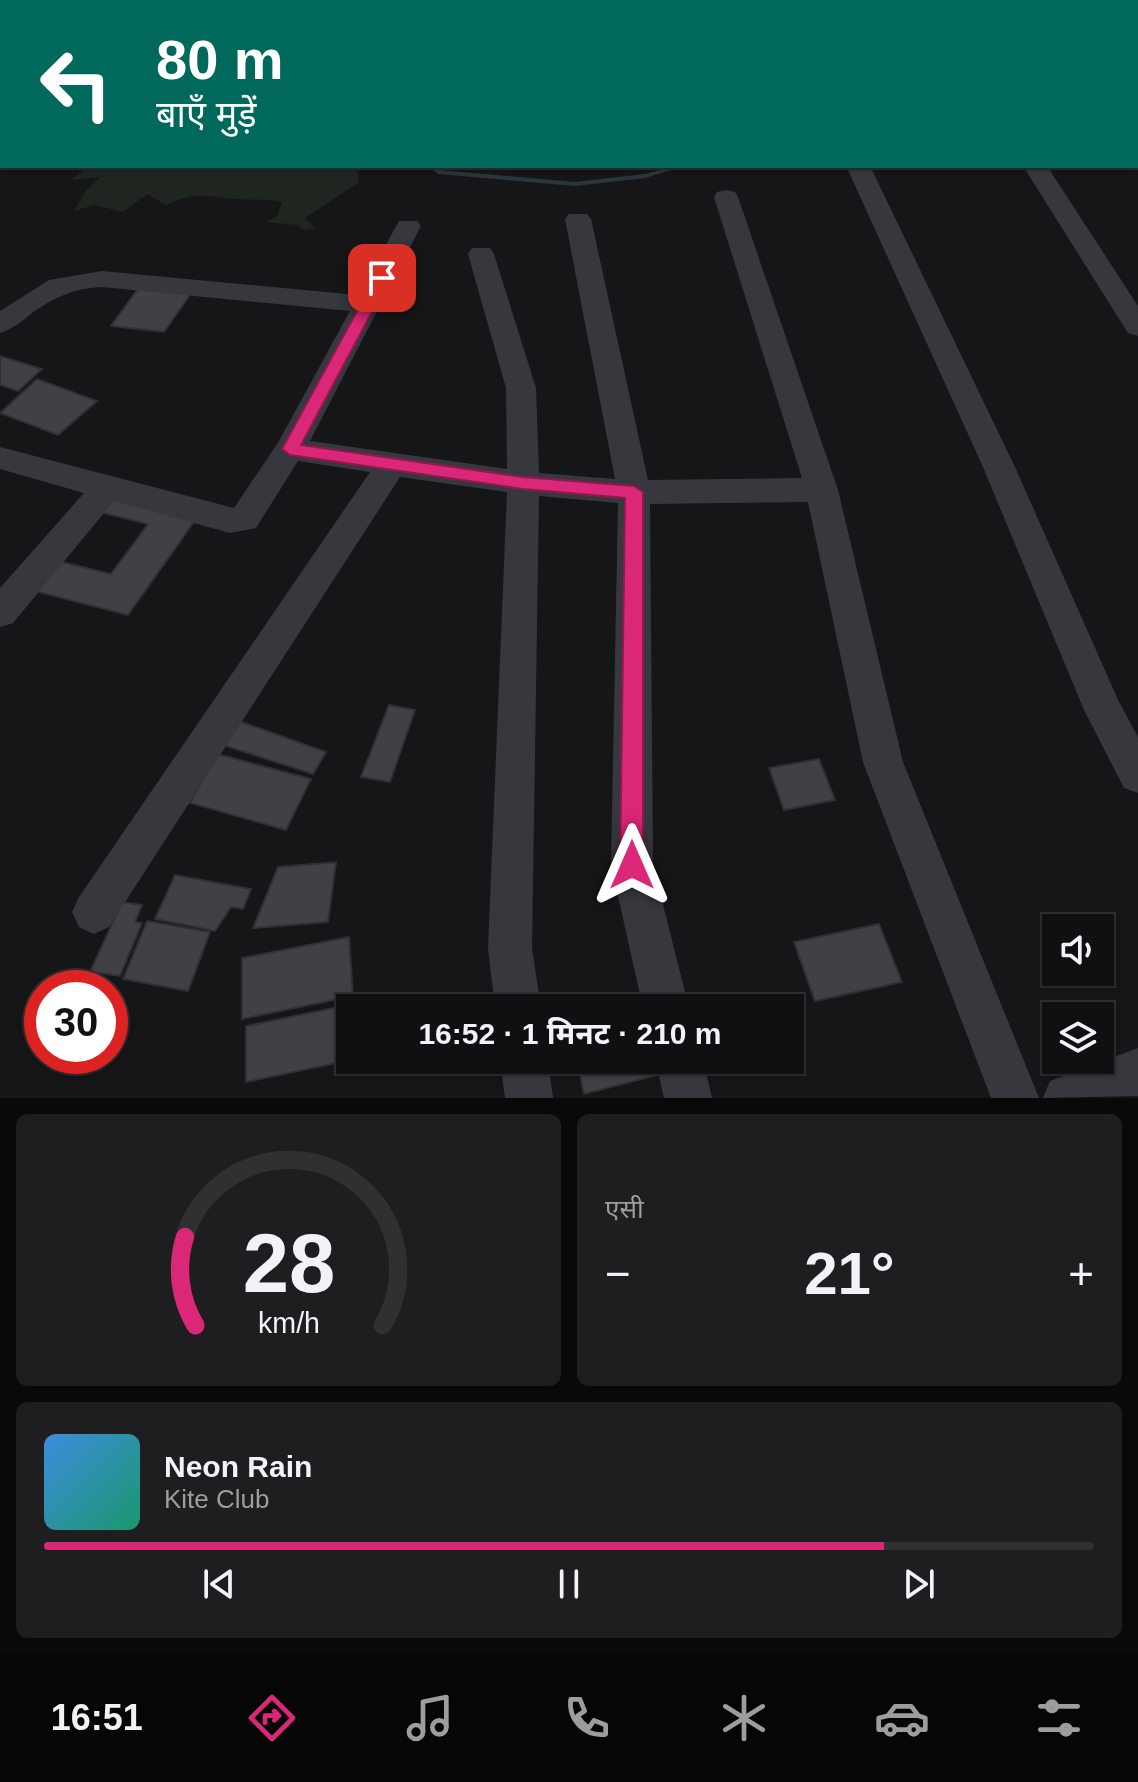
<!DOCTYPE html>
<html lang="hi">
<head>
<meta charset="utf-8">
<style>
	body { margin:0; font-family:Arial,"Noto Sans Devanagari",sans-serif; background:#1e1e20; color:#f1f3f6; height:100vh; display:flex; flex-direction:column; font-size:30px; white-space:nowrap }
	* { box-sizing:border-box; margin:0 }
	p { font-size:26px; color:#9c9d9f }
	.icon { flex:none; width:44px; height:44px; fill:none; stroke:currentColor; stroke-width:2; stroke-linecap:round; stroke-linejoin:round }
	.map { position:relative; height:1098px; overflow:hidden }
	.details { display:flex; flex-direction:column; gap:16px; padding:16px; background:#09090a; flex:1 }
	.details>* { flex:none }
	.guide { position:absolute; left:0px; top:0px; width:1138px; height:168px; box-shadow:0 2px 6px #0004,0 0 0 2px #303032; background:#00695c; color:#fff; overflow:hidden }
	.tools { position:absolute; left:1042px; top:914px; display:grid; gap:16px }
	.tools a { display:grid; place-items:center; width:72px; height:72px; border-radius:0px; background:#101012; box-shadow:0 2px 6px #0004,0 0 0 2px #303032; font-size:40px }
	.speed { position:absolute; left:24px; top:970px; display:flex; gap:16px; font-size:40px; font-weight:700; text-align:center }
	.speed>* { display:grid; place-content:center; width:104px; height:104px; border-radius:50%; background:#101012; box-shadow:0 2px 6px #0004,0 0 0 2px #303032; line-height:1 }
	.speed .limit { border:12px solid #d22; background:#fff; color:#111 }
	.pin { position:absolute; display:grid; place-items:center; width:68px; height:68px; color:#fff; margin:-34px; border-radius:16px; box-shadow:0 4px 12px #0006 }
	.me { position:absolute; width:88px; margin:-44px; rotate:0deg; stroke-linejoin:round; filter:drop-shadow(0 0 6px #0008) }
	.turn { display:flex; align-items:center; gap:28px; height:168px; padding:0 24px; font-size:36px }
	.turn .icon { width:104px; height:104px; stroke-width:2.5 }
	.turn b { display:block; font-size:56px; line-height:68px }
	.big { font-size:60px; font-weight:700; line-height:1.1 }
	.details .tile { flex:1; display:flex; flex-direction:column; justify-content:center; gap:12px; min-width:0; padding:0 28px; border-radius:12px; background:#1e1e20 }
	.details .dial { align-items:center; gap:0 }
	.dial svg { height:208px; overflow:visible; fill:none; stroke:#303032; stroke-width:7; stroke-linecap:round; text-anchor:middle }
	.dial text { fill:#f1f3f6; stroke:none }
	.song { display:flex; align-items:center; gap:24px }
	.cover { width:96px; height:96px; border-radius:12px; background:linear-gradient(135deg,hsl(210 70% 55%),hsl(160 70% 35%)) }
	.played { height:8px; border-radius:4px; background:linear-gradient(90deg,#db2777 80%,#303032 80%) }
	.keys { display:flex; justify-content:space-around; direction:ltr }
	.heat { display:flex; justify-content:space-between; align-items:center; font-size:44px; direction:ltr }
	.details .tiles { flex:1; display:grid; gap:16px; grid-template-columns:1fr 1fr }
	.tile:last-child { grid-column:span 2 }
	.trip { position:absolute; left:336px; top:994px; width:468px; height:80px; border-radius:0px; background:#101012; box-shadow:0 2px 6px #0004,0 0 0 2px #303032; font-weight:700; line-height:80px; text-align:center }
	.tabs { display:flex; height:128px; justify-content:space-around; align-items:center; background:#060607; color:#9c9d9f }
	.tabs .icon { width:56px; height:56px }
	.tabs .on { color:#db2777 }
	.tabs b { font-size:36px; color:#f1f3f6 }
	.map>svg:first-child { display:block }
	.green { fill:#1e261f }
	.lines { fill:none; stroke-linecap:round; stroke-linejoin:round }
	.stream { fill:#2c353c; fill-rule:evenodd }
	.building { fill:#404145; stroke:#303034; stroke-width:2 }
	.street { fill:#37383d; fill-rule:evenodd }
	.route { fill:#db2777; stroke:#8e194d; stroke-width:2 }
</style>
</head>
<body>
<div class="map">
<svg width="1138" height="1098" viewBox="0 0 1138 1098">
	<rect width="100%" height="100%" fill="#161618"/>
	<path class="green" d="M89,166h268l2,16 -54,36 10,10 -11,2 -7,-5 -31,-3 11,-6 5,-14c-16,-3 -31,-2 -46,-3 -35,-2 -35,-9 -70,6l-19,-11 -24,18 -29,-7 -20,6 12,-20 14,-14 -30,3z"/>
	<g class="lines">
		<g class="stream">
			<polygon points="97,0 103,0 104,2 98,2"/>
			<polygon points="617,0 623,0 622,2 616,2"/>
			<polygon points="427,166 434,166 440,170 575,182 645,174 674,166 685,166 645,178 575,186 438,174"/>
		</g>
	</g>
	<g class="building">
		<polygon points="140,286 192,292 164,332 111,326"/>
		<polygon points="0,356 42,369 18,391 0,385"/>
		<polygon points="37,379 97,401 58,435 0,413"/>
		<polygon points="112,495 198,516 128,615 31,590 54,560 111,574 148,524 99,512"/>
		<polygon points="389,705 415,710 390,782 361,777"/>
		<polygon points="236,720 326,752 313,774 220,744"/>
		<polygon points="217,754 311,779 286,830 190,803"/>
		<polygon points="819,759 835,800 784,810 769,768"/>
		<polygon points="336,862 328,922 253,928 278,867"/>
		<polygon points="175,875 251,889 243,909 231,907 215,931 155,919"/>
		<polygon points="122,902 142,905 135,922 142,923 120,976 90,972"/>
		<polygon points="147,921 210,932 188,991 123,979"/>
		<polygon points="879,924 902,982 815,1001 794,942"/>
		<polygon points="349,937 353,996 242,1019 242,958"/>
		<polygon points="363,1002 363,1008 350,1008 351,1060 246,1082 246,1026"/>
		<polygon points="577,1060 670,1060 673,1071 584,1094"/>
	</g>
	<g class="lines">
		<g class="street">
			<polygon points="51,0 71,0 50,2"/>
			<rect x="0" y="33" width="2" height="12"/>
			<rect x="1136" y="77" width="2" height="16"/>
			<polygon points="851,166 869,166 872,170 1015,467 1119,702 1138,737 1138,793 1124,788 1084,710 983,467 848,170"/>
			<polygon points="1023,166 1047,166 1138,306 1138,336 1128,333"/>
			<path d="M726,190l9,2 3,5 100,293 65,272 136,336h-48l-128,-336 -55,-260 -158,2 3,361 36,143h-46l-32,-143 7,-362 -79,-7 -7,452 9,60h-46l-7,-60 19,-456 -107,-15 -291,450 -15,7 -15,-7 -7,-15 7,-15 291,-425 -72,-11 -42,67 -26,5 -116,-32 -101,122 -13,4v-39l84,-95 -84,-24v-22l234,61 45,-67 71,-130 -248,-24c-28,1 -47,10 -70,26 -10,8 -19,16 -32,20v-22l49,-31 53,-9 256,24 41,-74h18l4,5 -111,215 197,28 -1,-81 -38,-134 4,-6h18l4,6 42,134 3,85 76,6 -50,-260 4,-5h18l4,5 57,261 154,-2 -88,-281 3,-5z"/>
			<polygon points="1138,1048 1138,1096 1043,1098 1050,1081"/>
			<polygon points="500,1060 548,1060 553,1098 505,1098"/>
			<polygon points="655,1060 703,1060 712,1098 664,1098"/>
		</g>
	</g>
	<polygon class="route" points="382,274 390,278 301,445 523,477 634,486 643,492 643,865 640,873 632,876 624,873 620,865 625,498 523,489 290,455 282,449 375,278"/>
</svg>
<div class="tools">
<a><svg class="icon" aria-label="sound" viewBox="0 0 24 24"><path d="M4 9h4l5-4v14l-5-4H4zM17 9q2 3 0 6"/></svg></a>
<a><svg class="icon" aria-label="layers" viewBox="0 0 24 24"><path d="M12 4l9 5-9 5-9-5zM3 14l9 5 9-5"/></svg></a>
</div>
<div class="speed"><div class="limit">30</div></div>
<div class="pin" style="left:382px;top:278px;background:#d93025"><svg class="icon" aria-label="arrive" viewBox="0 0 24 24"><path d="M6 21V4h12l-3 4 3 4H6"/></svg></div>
<svg class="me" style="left:632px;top:865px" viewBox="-20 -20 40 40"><path d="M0-17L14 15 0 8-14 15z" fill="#db2777" stroke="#fff" stroke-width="4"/></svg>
<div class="trip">16:52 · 1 मिनट · 210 m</div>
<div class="guide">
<div class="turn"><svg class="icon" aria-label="left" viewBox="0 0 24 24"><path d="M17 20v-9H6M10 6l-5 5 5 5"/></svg><div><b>80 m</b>बाएँ मुड़ें</div></div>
</div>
</div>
<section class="details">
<div class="tiles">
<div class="tile dial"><svg viewBox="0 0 100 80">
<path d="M14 69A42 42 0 1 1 86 69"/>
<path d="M14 69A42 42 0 0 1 10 35" stroke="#db2777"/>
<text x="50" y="56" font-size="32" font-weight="700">28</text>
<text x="50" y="72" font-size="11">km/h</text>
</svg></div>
<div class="tile"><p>एसी</p>
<div class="heat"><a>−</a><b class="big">21°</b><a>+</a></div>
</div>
<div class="tile">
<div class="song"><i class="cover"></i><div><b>Neon Rain</b><p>Kite Club</p></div></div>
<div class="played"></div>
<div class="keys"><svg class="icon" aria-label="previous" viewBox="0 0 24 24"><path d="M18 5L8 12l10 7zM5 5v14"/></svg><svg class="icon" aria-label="pause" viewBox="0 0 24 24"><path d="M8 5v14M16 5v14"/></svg><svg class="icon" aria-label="next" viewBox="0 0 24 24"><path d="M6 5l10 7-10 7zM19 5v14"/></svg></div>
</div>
</div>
</section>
<nav class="tabs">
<b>16:51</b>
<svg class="icon on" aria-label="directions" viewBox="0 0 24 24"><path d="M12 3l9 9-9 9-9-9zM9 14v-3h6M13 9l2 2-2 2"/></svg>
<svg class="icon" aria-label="music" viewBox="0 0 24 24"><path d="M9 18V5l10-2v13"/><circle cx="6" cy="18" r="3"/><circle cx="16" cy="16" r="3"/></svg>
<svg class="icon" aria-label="phone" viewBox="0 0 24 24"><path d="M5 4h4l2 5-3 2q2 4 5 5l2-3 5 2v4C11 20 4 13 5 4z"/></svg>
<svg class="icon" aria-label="climate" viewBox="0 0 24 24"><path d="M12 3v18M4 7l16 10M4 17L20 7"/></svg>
<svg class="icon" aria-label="car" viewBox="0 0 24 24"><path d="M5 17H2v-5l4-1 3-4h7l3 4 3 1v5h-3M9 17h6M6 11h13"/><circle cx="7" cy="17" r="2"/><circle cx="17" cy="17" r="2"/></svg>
<svg class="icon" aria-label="filters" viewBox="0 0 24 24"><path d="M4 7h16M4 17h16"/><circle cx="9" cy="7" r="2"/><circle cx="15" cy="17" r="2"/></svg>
</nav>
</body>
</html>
